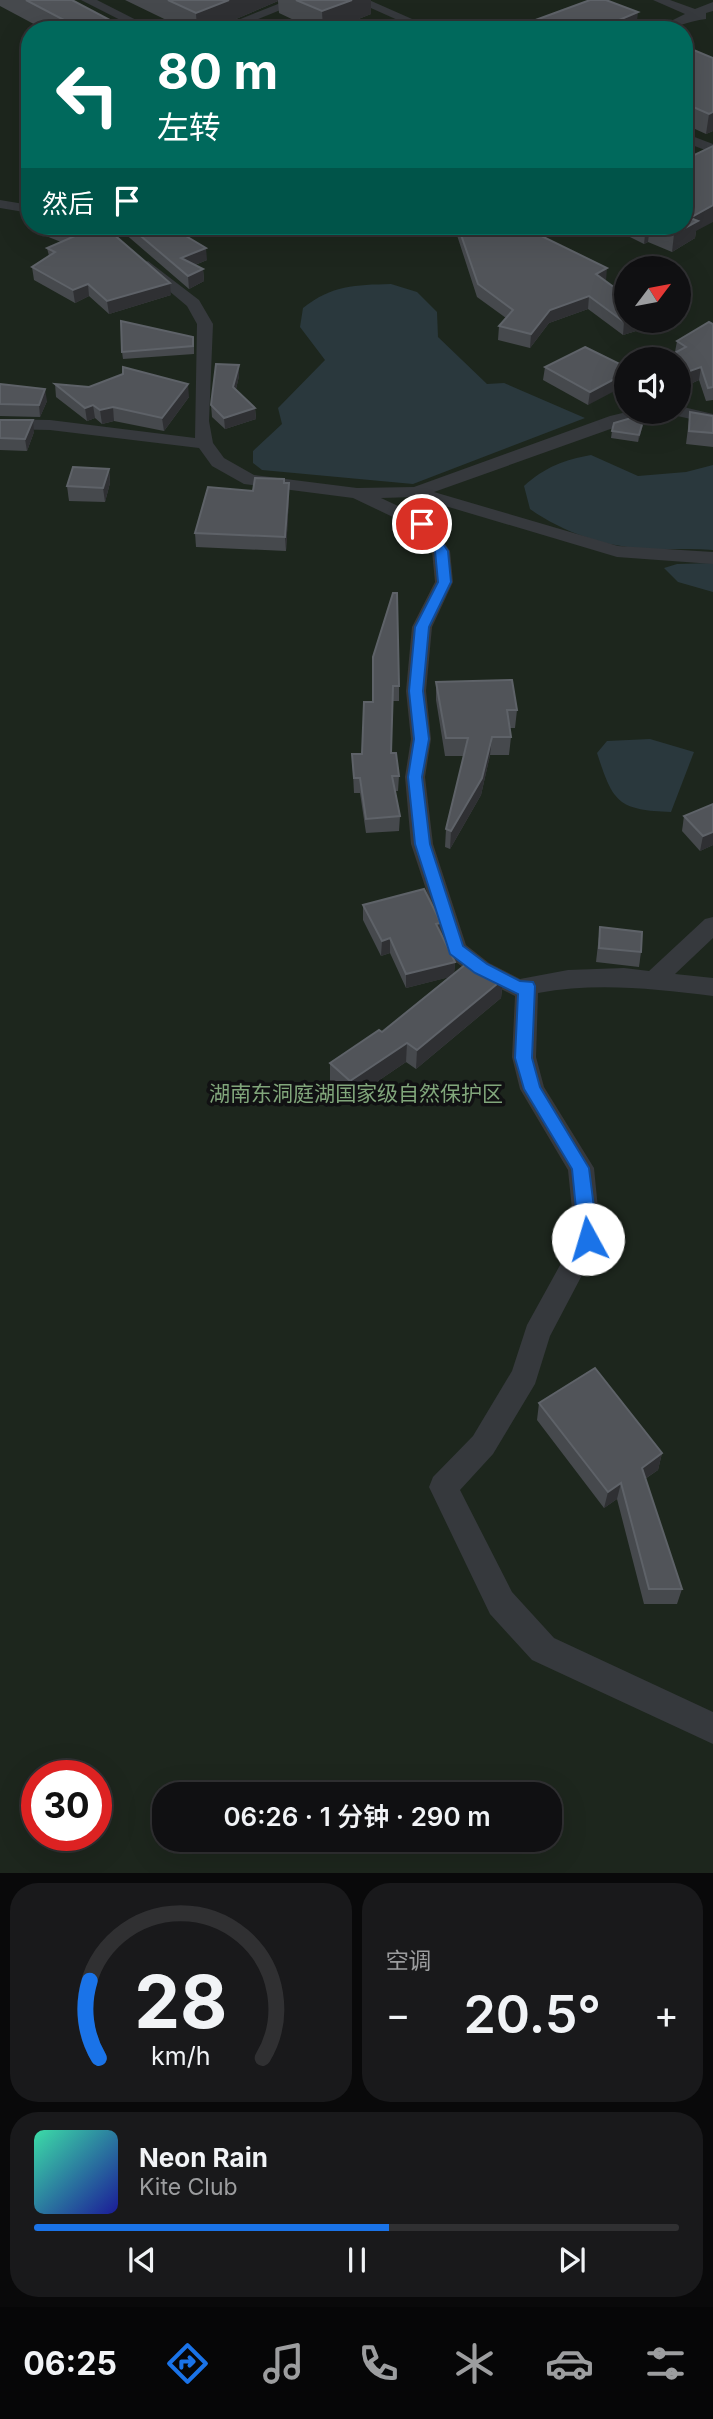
<!DOCTYPE html>
<html lang="zh">
<head>
<meta charset="utf-8">
<style>
	body { margin:0; font-family:Inter,"Noto Sans SC",sans-serif; background:#19191b; color:#f1f3f6; height:100vh; display:flex; flex-direction:column; font-size:26px; white-space:nowrap }
	* { box-sizing:border-box; margin:0 }
	p { font-size:23px; color:#9c9d9f }
	.icon { flex:none; width:38px; height:38px; fill:none; stroke:currentColor; stroke-width:2; stroke-linecap:round; stroke-linejoin:round }
	.map { position:relative; height:1873px; overflow:hidden }
	.details { display:flex; flex-direction:column; gap:10px; padding:10px; background:#09090a; flex:1 }
	.details>* { flex:none }
	.hud { position:absolute; left:21px; top:21px; width:672px; height:214px; border-radius:28px; box-shadow:0 7px 28px #0002,0 0 0 2px #303032; background:#00695c; color:#fff; overflow:hidden }
	.needle { width:46px; rotate:58deg }
	.buttons { position:absolute; left:614px; top:256px; display:grid; gap:14px }
	.buttons a { display:grid; place-items:center; width:77px; height:77px; border-radius:50%; background:#101012; box-shadow:0 7px 28px #0002,0 0 0 2px #303032; font-size:35px }
	.speed { position:absolute; left:21px; top:1760px; display:flex; gap:14px; font-size:35px; font-weight:700; text-align:center }
	.speed>* { display:grid; place-content:center; width:91px; height:91px; border-radius:50%; background:#101012; box-shadow:0 7px 28px #0002,0 0 0 2px #303032; line-height:1 }
	.speed .limit { border:10px solid #d22; background:#fff; color:#111 }
	.pin { position:absolute; display:grid; place-items:center; width:60px; height:60px; color:#fff; margin:-30px; border:4px solid #fff; border-radius:50%; box-shadow:0 2px 7px #0007 }
	.me { position:absolute; width:77px; margin:-38px; rotate:354deg; stroke-linejoin:round; filter:drop-shadow(0 0 5px #0008) }
	.turn { display:flex; align-items:center; gap:24px; height:147px; padding:0 21px; font-size:32px }
	.turn .icon { width:91px; height:91px; stroke-width:2.5 }
	.turn b { display:block; font-size:49px; line-height:60px }
	.then { display:flex; align-items:center; height:66px; padding:0 21px; background:#0003; gap:14px; font-size:26px }
	.big { font-size:52px; font-weight:600; line-height:1.1 }
	.details .card { flex:1; display:flex; flex-direction:column; justify-content:center; gap:10px; min-width:0; padding:0 24px; border-radius:28px; background:#19191b }
	.details .dial { align-items:center; gap:0 }
	.dial svg { height:182px; overflow:visible; fill:none; stroke:#303032; stroke-width:7; stroke-linecap:round; text-anchor:middle }
	.dial text { fill:#f1f3f6; stroke:none }
	.song { display:flex; align-items:center; gap:21px }
	.cover { width:84px; height:84px; border-radius:10px; background:linear-gradient(135deg,hsl(160 70% 55%),hsl(240 70% 35%)) }
	.played { height:7px; border-radius:4px; background:linear-gradient(90deg,#1a73e8 55%,#303032 55%) }
	.keys { display:flex; justify-content:space-around; direction:ltr }
	.heat { display:flex; justify-content:space-between; align-items:center; font-size:38px; direction:ltr }
	.details .tiles { flex:1; display:grid; gap:10px; grid-template-columns:1fr 1fr }
	.card:last-child { grid-column:span 2 }
	.trip { position:absolute; left:152px; top:1782px; width:410px; height:70px; border-radius:28px; background:#101012; box-shadow:0 7px 28px #0002,0 0 0 2px #303032; font-weight:600; line-height:70px; text-align:center }
	.dock { display:flex; height:112px; justify-content:space-around; align-items:center; background:#060607; color:#9c9d9f }
	.dock .icon { width:49px; height:49px }
	.dock .current { color:#1a73e8 }
	.dock b { font-size:32px; color:#f1f3f6 }
	.map>svg:first-child { display:block }
	.green { fill:#1d261d; fill-rule:evenodd }
	.water { fill:#2a383d }
	.lines { fill:none; stroke-linecap:round; stroke-linejoin:round }
	.street { fill:#36393d; fill-rule:evenodd }
	.wall { fill:#46494d }
	.shaded-wall { fill:#2f3033 }
	.building { fill:#515459; stroke:#5e6268; stroke-width:2 }
	.route { fill:#1a73e8; stroke:#114b97; stroke-width:2 }
	.labels { text-anchor:middle; stroke-width:7; stroke-linejoin:round; paint-order:stroke }
	.park-label { font-size:21px; fill:#81a67b; stroke:#111113 }
</style>
</head>
<body>
<div class="map">
<svg width="713" height="1873" viewBox="0 0 713 1873">
	<rect width="100%" height="100%" fill="#161618"/>
	<path class="green" d="M0,0h713v1873h-713zM30,30h654v196h-654zM626,268h53v52h-53zM626,359h53v52h-53zM37,1776h59v60h-59zM164,1794h386v45h-386z"/>
	<g class="water">
		<path d="M391,284l26,8 20,20 1,25 49,47 17,-1 81,35 -172,66 -151,-14 -9,-7v-12l29,-27 -4,-16 47,-48 -25,-33 3,-19c29,-23 52,-23 88,-24z"/>
		<path d="M591,455l47,21 48,-4 27,-7v85c-22,-2 -44,0 -65,-1 -42,-2 -84,-16 -118,-40l-6,-23c21,-19 40,-26 67,-31z"/>
		<polygon points="713,563 713,592 678,582 664,568 677,564"/>
		<path d="M650,739l44,13 -23,60c-54,-2 -58,-10 -74,-59l10,-12z"/>
	</g>
	<g class="lines">
		<g class="street">
			<polygon points="81,0 97,0 156,30 140,30"/>
			<polygon points="288,0 305,0 231,30 213,30"/>
			<polygon points="353,0 369,0 437,30 420,30"/>
			<path d="M653,0h17l25,9 18,-7v9l-7,2v6c-18,2 -34,11 -53,11l32,-16z"/>
			<polygon points="684,133 713,144 713,153 684,142"/>
			<polygon points="0,200 30,205 30,213 0,208"/>
			<polygon points="553,226 571,226 560,230"/>
			<path d="M148,261l51,39 14,24 -4,97 4,22 11,15 30,17 103,13 57,-1 196,-71 21,-5h30l-227,81 184,54 95,6v12l-96,-7 -202,-60 -34,1 47,22 22,31 3,31 -21,45 -6,64 5,48 -6,38 8,67 33,101 23,18 31,16 48,-9 56,-2 25,3 56,-52 8,-2v21l-38,36 38,4v18c-59,-7 -115,-14 -175,-3l-2,64 8,30 50,81 7,71 -51,97 -15,48 -42,70 -33,36 52,102 42,46 159,74v32l-181,-84 -42,-46 -61,-127 4,-10 40,-41 39,-65 15,-46 48,-87 -7,-68 -48,-81 -8,-32 3,-61 -42,-21 -25,-19 -37,-112 -6,-67 6,-38 -5,-48 6,-64 23,-45 -3,-31 -16,-23 -63,-30 -109,-14 -32,-18 -13,-18 -149,-18 -50,-1v-10l50,1 145,18 2,-114 -10,-18 -44,-37v-6z"/>
			<polygon points="679,406 713,414 713,424 673,415 671,411 679,411"/>
		</g>
	</g>
	<g class="wall">
		<polygon points="0,0 72,0 109,30 45,30 0,6"/>
		<polygon points="125,0 371,0 371,14 331,30 315,30 279,13 278,1 210,30 187,30"/>
		<polygon points="684,46 713,58 713,131 706,134 684,124"/>
		<polygon points="44,226 104,226 171,295 109,314 89,296 75,303 34,280 32,267 49,256 47,248 61,242 46,236"/>
		<polygon points="112,226 169,226 207,260 195,265 203,269 204,281 189,289 116,226"/>
		<polygon points="454,226 521,226 605,281 649,327 623,335 588,309 549,323 530,348 498,340 499,326 506,318 477,297"/>
		<polygon points="608,226 684,226 696,231 695,238 672,252 648,242 644,244"/>
		<polygon points="713,324 713,400 706,401 699,380 688,385 679,378 679,359 668,359 669,356 675,352 677,341"/>
		<polygon points="194,344 194,354 123,359 122,352"/>
		<polygon points="239,365 239,376 236,389 255,408 256,419 225,429 212,417 211,405"/>
		<polygon points="545,367 626,367 588,405 543,380"/>
		<polygon points="0,384 47,401 40,417 0,416"/>
		<polygon points="55,384 189,397 164,431 114,421 102,424 95,418 87,421 56,397"/>
		<polygon points="690,412 713,416 713,447 686,444"/>
		<polygon points="0,420 34,432 27,451 0,450"/>
		<polygon points="644,421 638,442 611,438 612,431"/>
		<polygon points="109,469 110,483 105,502 69,501 67,486"/>
		<polygon points="284,483 289,483 289,497 286,551 196,547 195,533"/>
		<polygon points="373,657 399,686 399,701 393,701 391,753 399,776 398,791 395,791 400,816 399,831 366,833 360,793 354,793 352,754 362,754 373,702"/>
		<polygon points="436,682 517,710 515,728 510,728 511,737 509,755 490,755 481,795 450,849 445,847 446,829 464,756 445,756 436,700"/>
		<polygon points="713,804 713,845 700,851 682,831 684,816"/>
		<polygon points="363,905 440,931 455,962 454,974 503,979 501,998 416,1069 406,1062 350,1100 330,1082 330,1063 382,1032 449,977 406,988 390,953 381,956 363,920"/>
		<polygon points="600,927 641,952 639,967 596,962"/>
		<polygon points="539,1403 662,1453 658,1470 645,1479 682,1589 677,1604 644,1604 617,1499 604,1508 537,1420"/>
	</g>
	<g class="shaded-wall">
		<polygon points="229,0 278,0 278,1 210,30 197,30 196,13"/>
		<polygon points="352,0 371,0 371,14 331,30 323,30 322,11"/>
		<polygon points="638,12 636,30 619,20"/>
		<polygon points="108,19 109,30 79,30 79,28"/>
		<polygon points="713,112 713,131 706,134 709,114"/>
		<polygon points="713,205 713,222 696,231 695,238 672,252 674,234 690,218"/>
		<polygon points="646,226 650,226 648,242 644,244"/>
		<polygon points="206,248 207,260 182,270 181,258"/>
		<polygon points="607,268 606,281 596,274"/>
		<polygon points="203,269 204,281 189,289 188,276"/>
		<polygon points="170,283 171,295 109,314 107,301"/>
		<polygon points="88,284 89,296 75,303 73,290"/>
		<polygon points="589,296 588,309 549,323 530,348 531,334 550,310"/>
		<polygon points="630,320 650,320 649,327 623,335 624,322"/>
		<polygon points="239,365 239,376 234,398 233,387"/>
		<polygon points="701,367 699,380 688,385 690,371"/>
		<polygon points="626,373 626,385 588,405 590,392"/>
		<polygon points="188,384 189,397 164,431 162,418"/>
		<polygon points="45,389 47,401 40,417 39,405"/>
		<polygon points="93,405 95,418 87,421 85,408"/>
		<polygon points="113,407 114,421 102,424 100,410"/>
		<polygon points="255,408 256,419 225,429 224,418"/>
		<polygon points="645,414 644,421 638,442 639,435"/>
		<polygon points="33,420 34,432 27,451 25,439"/>
		<polygon points="109,469 110,483 105,502 103,488"/>
		<polygon points="289,483 289,497 286,551 285,537"/>
		<polygon points="492,737 490,755 481,795 450,849 451,831"/>
		<polygon points="713,832 713,845 700,851 703,836"/>
		<polygon points="390,938 390,953 381,956 382,941"/>
		<polygon points="455,962 454,976 406,988 406,974"/>
		<polygon points="503,979 501,998 416,1069 417,1050"/>
		<polygon points="407,1043 406,1062 350,1100 350,1081"/>
		<polygon points="662,1453 658,1470 637,1484 642,1468"/>
		<polygon points="621,1483 617,1499 604,1508 608,1492"/>
	</g>
	<g class="building">
		<polygon points="26,0 72,0 108,19 79,28"/>
		<polygon points="168,0 229,0 196,13"/>
		<polygon points="296,0 352,0 322,11"/>
		<polygon points="590,0 606,0 638,12 619,20 643,30 511,29"/>
		<polygon points="684,46 713,58 713,112 709,114 684,103"/>
		<polygon points="713,146 713,205 690,218 698,221 674,234 654,226 684,226 684,160"/>
		<polygon points="50,226 104,226 170,283 107,301 88,284 73,290 32,267 55,252 47,248 75,236"/>
		<polygon points="129,226 169,226 206,248 181,258 203,269 188,276"/>
		<polygon points="458,226 521,226 607,268 596,274 626,296 626,320 630,320 624,322 589,296 550,310 531,334 499,326 513,310 478,284"/>
		<polygon points="121,321 193,337 193,346 122,352"/>
		<polygon points="709,322 713,324 713,387 708,388 701,367 690,371 679,363 679,359 673,359 669,356 686,347 677,341"/>
		<polygon points="585,347 626,367 626,373 590,392 545,367"/>
		<polygon points="216,364 239,365 233,387 255,408 224,418 211,405"/>
		<polygon points="123,367 188,384 162,418 113,407 100,410 93,405 85,408 55,384 89,387 123,374"/>
		<polygon points="0,384 45,389 39,405 0,404"/>
		<polygon points="690,412 713,416 713,433 689,431"/>
		<polygon points="645,414 639,435 612,431 614,423"/>
		<polygon points="0,420 33,420 25,439 0,438"/>
		<polygon points="73,467 109,469 103,488 67,486"/>
		<polygon points="255,478 284,479 284,483 289,483 285,537 195,533 208,487 253,491"/>
		<polygon points="393,593 397,593 399,686 393,686 391,753 396,753 399,776 392,776 400,816 366,819 360,778 354,778 352,754 362,754 364,702 373,702 373,657"/>
		<polygon points="512,680 517,710 507,710 511,737 492,737 482,778 451,831 446,829 468,738 446,738 436,682"/>
		<polygon points="713,804 713,832 703,836 684,816"/>
		<polygon points="424,889 437,915 440,923 436,924 455,962 406,974 390,938 382,941 363,905"/>
		<polygon points="600,927 642,932 641,952 599,948"/>
		<polygon points="471,960 477,960 503,979 417,1050 407,1043 350,1081 330,1063 379,1030 382,1032"/>
		<polygon points="595,1368 662,1453 642,1468 682,1589 649,1589 621,1483 608,1492 539,1403"/>
	</g>
	<polygon class="route" points="418,521 427,521 448,551 451,582 429,627 423,691 429,739 422,777 430,844 463,946 487,964 520,981 533,982 535,986 532,1058 540,1087 589,1168 598,1239 595,1245 582,1245 579,1239 572,1169 524,1089 515,1058 518,994 475,973 450,954 415,844 408,777 414,739 409,691 415,627 438,582 435,551 416,524"/>
	<g class="labels">
		<g class="park-label">
			<text x="356" y="1101">湖南东洞庭湖国家级自然保护区</text>
		</g>
	</g>
</svg>
<div class="buttons">
<a><svg class="needle" viewBox="-14 -14 28 28"><path d="M0-13l5 13h-10z" fill="#e53935"/><path d="M0 13l5-13h-10z" fill="#9c9d9f"/></svg></a>
<a><svg class="icon" aria-label="sound" viewBox="0 0 24 24"><path d="M4 9h4l5-4v14l-5-4H4zM17 9q2 3 0 6"/></svg></a>
</div>
<div class="speed"><div class="limit">30</div></div>
<div class="pin" style="left:422px;top:524px;background:#d93025"><svg class="icon" aria-label="arrive" viewBox="0 0 24 24"><path d="M6 21V4h12l-3 4 3 4H6"/></svg></div>
<svg class="me" style="left:588px;top:1239px" viewBox="-20 -20 40 40"><circle r="19" fill="#fff"/><path d="M0-13L10 11 0 6-10 11z" fill="#1a73e8"/></svg>
<div class="trip">06:26 · 1 分钟 · 290 m</div>
<div class="hud">
<div class="turn"><svg class="icon" aria-label="left" viewBox="0 0 24 24"><path d="M17 20v-9H6M10 6l-5 5 5 5"/></svg><div><b>80 m</b>左转</div></div>
<div class="then">然后<svg class="icon" aria-label="arrive" viewBox="0 0 24 24"><path d="M6 21V4h12l-3 4 3 4H6"/></svg></div>
</div>
</div>
<section class="details">
<div class="tiles">
<div class="card dial"><svg viewBox="0 0 100 80">
<path d="M14 69A42 42 0 1 1 86 69"/>
<path d="M14 69A42 42 0 0 1 10 35" stroke="#1a73e8"/>
<text x="50" y="56" font-size="32" font-weight="700">28</text>
<text x="50" y="72" font-size="11">km/h</text>
</svg></div>
<div class="card"><p>空调</p>
<div class="heat"><a>−</a><b class="big">20.5°</b><a>+</a></div>
</div>
<div class="card">
<div class="song"><i class="cover"></i><div><b>Neon Rain</b><p>Kite Club</p></div></div>
<div class="played"></div>
<div class="keys"><svg class="icon" aria-label="previous" viewBox="0 0 24 24"><path d="M18 5L8 12l10 7zM5 5v14"/></svg><svg class="icon" aria-label="pause" viewBox="0 0 24 24"><path d="M8 5v14M16 5v14"/></svg><svg class="icon" aria-label="next" viewBox="0 0 24 24"><path d="M6 5l10 7-10 7zM19 5v14"/></svg></div>
</div>
</div>
</section>
<nav class="dock">
<b>06:25</b>
<svg class="icon current" aria-label="directions" viewBox="0 0 24 24"><path d="M12 3l9 9-9 9-9-9zM9 14v-3h6M13 9l2 2-2 2"/></svg>
<svg class="icon" aria-label="music" viewBox="0 0 24 24"><path d="M9 18V5l10-2v13"/><circle cx="6" cy="18" r="3"/><circle cx="16" cy="16" r="3"/></svg>
<svg class="icon" aria-label="phone" viewBox="0 0 24 24"><path d="M5 4h4l2 5-3 2q2 4 5 5l2-3 5 2v4C11 20 4 13 5 4z"/></svg>
<svg class="icon" aria-label="climate" viewBox="0 0 24 24"><path d="M12 3v18M4 7l16 10M4 17L20 7"/></svg>
<svg class="icon" aria-label="car" viewBox="0 0 24 24"><path d="M5 17H2v-5l4-1 3-4h7l3 4 3 1v5h-3M9 17h6M6 11h13"/><circle cx="7" cy="17" r="2"/><circle cx="17" cy="17" r="2"/></svg>
<svg class="icon" aria-label="filters" viewBox="0 0 24 24"><path d="M4 7h16M4 17h16"/><circle cx="9" cy="7" r="2"/><circle cx="15" cy="17" r="2"/></svg>
</nav>
</body>
</html>
